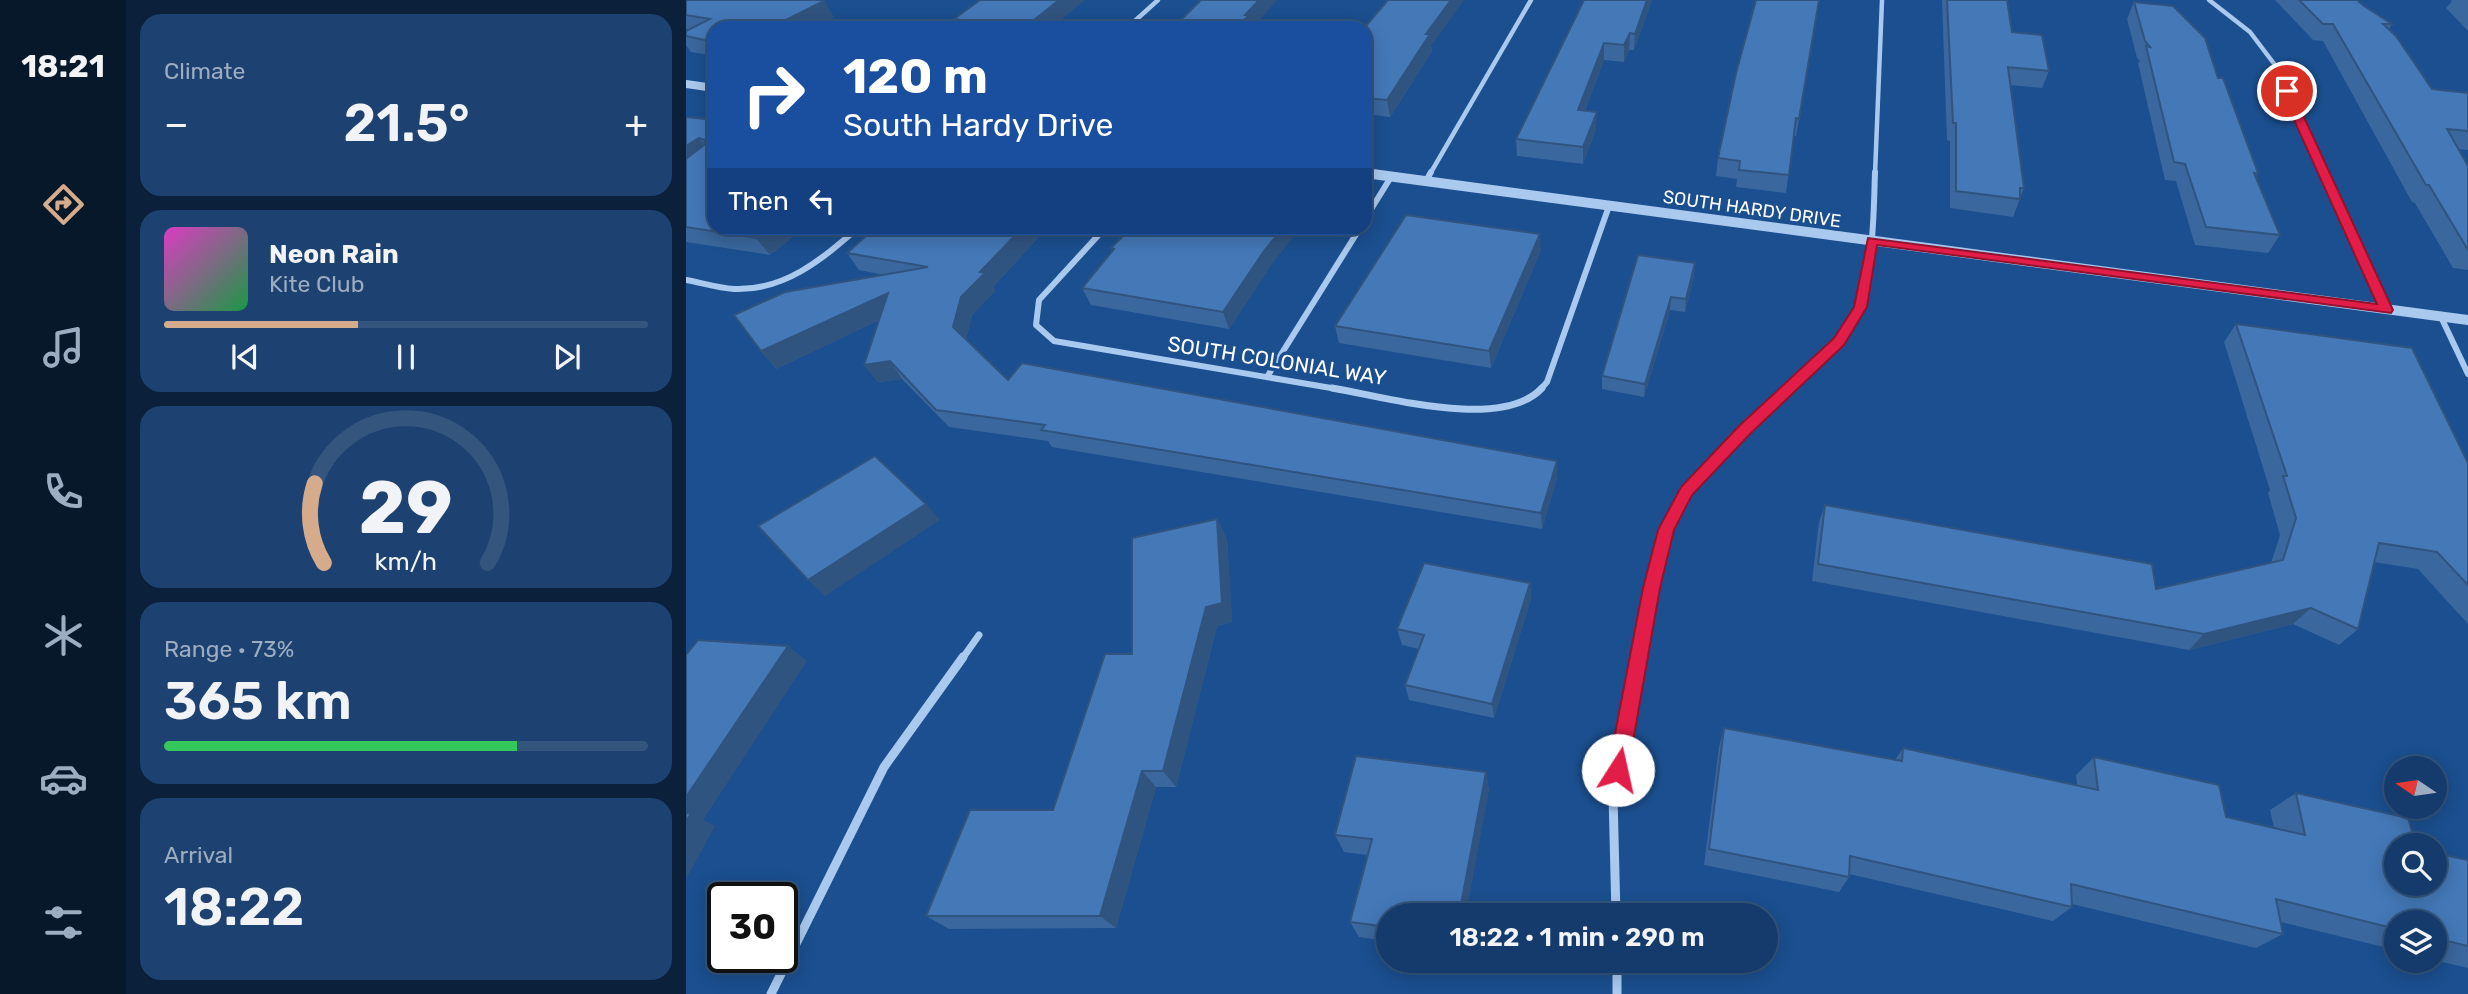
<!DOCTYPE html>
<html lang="en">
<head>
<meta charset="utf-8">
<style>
	body { margin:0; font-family:Rubik,sans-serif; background:#1d4271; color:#f1f3f6; height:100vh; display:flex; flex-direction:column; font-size:26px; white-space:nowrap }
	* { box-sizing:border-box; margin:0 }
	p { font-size:23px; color:#9dadc1 }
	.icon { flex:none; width:38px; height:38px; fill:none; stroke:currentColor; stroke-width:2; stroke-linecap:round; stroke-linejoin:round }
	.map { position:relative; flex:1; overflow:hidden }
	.sheet { display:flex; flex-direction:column; gap:14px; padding:14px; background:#0b203b; width:560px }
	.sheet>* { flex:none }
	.top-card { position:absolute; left:21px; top:21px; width:665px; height:214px; border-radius:21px; box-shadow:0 4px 18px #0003,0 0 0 2px #33557e; background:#1a4fa0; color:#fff; overflow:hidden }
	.needle { width:46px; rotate:283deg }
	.tools { position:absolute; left:1698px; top:756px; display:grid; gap:14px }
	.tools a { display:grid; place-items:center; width:63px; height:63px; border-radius:50%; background:#143b6b; box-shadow:0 4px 18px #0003,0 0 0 2px #33557e; font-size:35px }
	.speed { position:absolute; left:21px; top:882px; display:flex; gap:14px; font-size:35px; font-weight:700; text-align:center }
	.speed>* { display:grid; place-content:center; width:91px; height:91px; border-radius:50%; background:#143b6b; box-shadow:0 4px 18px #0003,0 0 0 2px #33557e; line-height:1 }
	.speed .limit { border:4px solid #111; border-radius:10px; background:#fff; color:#111 }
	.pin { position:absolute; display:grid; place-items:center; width:60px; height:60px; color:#fff; margin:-30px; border:4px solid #fff; border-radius:50%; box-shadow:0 2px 7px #0007 }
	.me { position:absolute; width:77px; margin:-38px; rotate:10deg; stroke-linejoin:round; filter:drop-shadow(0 0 5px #0008) }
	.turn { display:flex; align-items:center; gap:24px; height:147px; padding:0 21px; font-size:32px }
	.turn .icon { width:91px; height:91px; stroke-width:2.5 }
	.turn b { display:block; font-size:49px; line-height:60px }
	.then { display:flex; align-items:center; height:66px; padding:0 21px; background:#0003; gap:14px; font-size:26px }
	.big { font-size:52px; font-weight:600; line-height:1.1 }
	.sheet .tile { flex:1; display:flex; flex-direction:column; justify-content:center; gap:10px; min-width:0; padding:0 24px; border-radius:21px; background:#1d4271 }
	.sheet .dial { align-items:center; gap:0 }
	.dial svg { height:182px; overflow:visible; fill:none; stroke:#33557e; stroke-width:7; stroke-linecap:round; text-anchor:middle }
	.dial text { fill:#f1f3f6; stroke:none }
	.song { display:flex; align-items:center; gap:21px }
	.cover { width:84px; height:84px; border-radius:10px; background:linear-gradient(135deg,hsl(310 70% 55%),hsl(140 70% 35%)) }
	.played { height:7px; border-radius:4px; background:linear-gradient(90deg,#d6ab8b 40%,#33557e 40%) }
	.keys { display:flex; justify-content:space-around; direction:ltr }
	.heat { display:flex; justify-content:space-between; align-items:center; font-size:38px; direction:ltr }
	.charge { height:10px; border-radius:5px; background:linear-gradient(90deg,#34c759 73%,#33557e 0) }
	.trip { position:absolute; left:690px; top:903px; width:402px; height:70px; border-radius:35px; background:#143b6b; box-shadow:0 4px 18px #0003,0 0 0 2px #33557e; font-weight:600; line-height:70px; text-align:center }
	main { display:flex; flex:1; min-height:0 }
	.dock { display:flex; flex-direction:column; width:126px; justify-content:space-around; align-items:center; background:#08182b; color:#9dadc1 }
	.dock .icon { width:49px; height:49px }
	.dock .current { color:#d6ab8b }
	.dock b { font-size:32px; color:#f1f3f6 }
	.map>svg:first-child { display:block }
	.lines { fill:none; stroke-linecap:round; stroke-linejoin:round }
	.minor-far3 { stroke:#a9c9ee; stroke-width:4.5 }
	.minor-far2 { stroke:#a9c9ee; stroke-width:6 }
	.minor-far1 { stroke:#a9c9ee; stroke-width:7 }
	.minor { stroke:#a9c9ee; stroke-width:9 }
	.tertiary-far1 { stroke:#a9c9ee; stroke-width:8 }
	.tertiary { stroke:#a9c9ee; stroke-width:10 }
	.wall { fill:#3a679d }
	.shaded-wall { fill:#305480 }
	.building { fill:#4478b7; stroke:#305480; stroke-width:2 }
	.route { fill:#e11d48; stroke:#92132f; stroke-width:2 }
	.labels { text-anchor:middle; stroke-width:7; stroke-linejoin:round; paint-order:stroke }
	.far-street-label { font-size:18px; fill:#fff; stroke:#1b4f8f }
	.street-label { font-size:21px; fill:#fff; stroke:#1b4f8f }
</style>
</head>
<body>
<main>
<nav class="dock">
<b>18:21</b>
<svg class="icon current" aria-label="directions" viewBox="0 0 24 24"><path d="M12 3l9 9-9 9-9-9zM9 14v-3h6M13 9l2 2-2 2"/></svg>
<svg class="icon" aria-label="music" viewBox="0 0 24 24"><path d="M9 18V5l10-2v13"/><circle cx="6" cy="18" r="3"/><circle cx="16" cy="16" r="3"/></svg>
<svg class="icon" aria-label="phone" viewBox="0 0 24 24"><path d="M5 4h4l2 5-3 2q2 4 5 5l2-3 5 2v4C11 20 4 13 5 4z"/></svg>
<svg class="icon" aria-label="climate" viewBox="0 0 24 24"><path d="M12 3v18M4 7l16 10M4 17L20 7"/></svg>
<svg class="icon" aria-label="car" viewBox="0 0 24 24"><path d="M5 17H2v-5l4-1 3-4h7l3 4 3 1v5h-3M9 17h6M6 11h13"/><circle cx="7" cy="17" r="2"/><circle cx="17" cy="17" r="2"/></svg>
<svg class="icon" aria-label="filters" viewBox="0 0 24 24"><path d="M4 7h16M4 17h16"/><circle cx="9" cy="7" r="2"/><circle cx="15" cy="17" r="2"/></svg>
</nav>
<section class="sheet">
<div class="tile"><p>Climate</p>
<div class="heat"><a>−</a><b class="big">21.5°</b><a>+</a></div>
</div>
<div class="tile">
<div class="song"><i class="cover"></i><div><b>Neon Rain</b><p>Kite Club</p></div></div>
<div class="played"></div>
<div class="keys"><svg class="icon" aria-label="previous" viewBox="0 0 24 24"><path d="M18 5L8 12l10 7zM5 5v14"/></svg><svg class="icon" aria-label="pause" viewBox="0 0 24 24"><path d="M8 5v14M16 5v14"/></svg><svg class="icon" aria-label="next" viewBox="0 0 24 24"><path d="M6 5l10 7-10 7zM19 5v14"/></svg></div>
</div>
<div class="tile dial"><svg viewBox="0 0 100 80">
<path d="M14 69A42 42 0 1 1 86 69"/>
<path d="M14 69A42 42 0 0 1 10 34" stroke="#d6ab8b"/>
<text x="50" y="56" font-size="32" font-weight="700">29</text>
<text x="50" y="72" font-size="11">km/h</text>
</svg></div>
<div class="tile"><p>Range · 73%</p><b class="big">365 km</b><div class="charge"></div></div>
<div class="tile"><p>Arrival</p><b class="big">18:22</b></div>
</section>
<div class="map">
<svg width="1782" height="994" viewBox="0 0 1782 994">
	<rect width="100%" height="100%" fill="#1b4f8f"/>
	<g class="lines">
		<g class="minor-far3">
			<polyline points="1523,0 1564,32 1589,65 1638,174"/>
			<polyline points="441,28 472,0"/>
			<polyline points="744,174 845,0"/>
			<polyline points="1189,174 1196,0"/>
		</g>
		<g class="minor-far2">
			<polyline points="1637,172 1700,310"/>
			<polyline points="740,181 745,172"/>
			<polyline points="679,219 705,177"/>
			<polyline points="419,228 353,300 350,325 368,341 657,390"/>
			<path d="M0,280c16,3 32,8 48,9 51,2 88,-30 124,-61"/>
			<polyline points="1755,317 1782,374"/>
			<polyline points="581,377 674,228"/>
			<polyline points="854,390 861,382 923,206"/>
			<path d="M1102,390c16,-16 37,-32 51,-50 36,-46 34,-112 36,-168"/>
		</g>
		<g class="minor-far1">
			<path d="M646,388c54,9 170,43 210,0"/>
			<polyline points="276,659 293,635"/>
			<polyline points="953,659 980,530 1000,491 1104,388"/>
		</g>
		<g class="minor">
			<polyline points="930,915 927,796 953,657"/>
			<polyline points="931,961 931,994"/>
			<polyline points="85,994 198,767 277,657"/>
		</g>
		<g class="tertiary-far1">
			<polyline points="0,84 28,88"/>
			<polyline points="679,173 685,174"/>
		</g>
		<polyline class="tertiary" points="679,173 1782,320"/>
	</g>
	<g class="wall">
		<polygon points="0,0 148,17 127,28 28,28 28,56 5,52 0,45 0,31 3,29 0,29"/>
		<polygon points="898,0 966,0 948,50 943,50 938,62 918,60 899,110 910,129 897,164 831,156 830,139"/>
		<polygon points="1256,0 1321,0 1326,32 1363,71 1356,88 1324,85 1338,188 1327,217 1264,208 1264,141 1261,140"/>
		<polygon points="1589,0 1671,0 1678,6 1706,24 1703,29 1746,89 1782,93 1782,150 1772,149 1782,166 1782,270 1767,268 1729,203 1726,202 1637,41 1627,40"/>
		<polygon points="1764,0 1782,0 1782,31 1760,8 1766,1"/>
		<polygon points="1448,2 1532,78 1572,173 1570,176 1594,235 1582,253 1509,245 1490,181 1479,180 1452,63 1454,61 1451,58 1441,19"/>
		<polygon points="268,19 365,28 272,28"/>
		<polygon points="679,28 745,46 746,51 704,117 679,114"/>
		<polygon points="1050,73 1113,119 1110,136 1108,136 1100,193 1050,187 1051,179 1030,176 1032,158"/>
		<polygon points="0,117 28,120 28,228 118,228 84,255 0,242"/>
		<polygon points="182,228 361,228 307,287 309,291 286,315 280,339 322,380 871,478 856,529 366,447 362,441 263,427 216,379 192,382 178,365 193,320 90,369 75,351 198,275 173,270 161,253 188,229"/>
		<polygon points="425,248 583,268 543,329 405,305 396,288 426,251"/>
		<polygon points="855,250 805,368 653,343 649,326"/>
		<polygon points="1009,263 1008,275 999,312 984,310 958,397 916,389 916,376"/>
		<polygon points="1550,324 1782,463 1782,624 1732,569 1688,562 1672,629 1653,645 1607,624 1503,650 1126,581 1133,522 1139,505 1470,589 1585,563 1594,535 1582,493 1584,490 1538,342"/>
		<polygon points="531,519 541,540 546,622 531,626 490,787 470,787 430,928 263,929 240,916 367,810 446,654"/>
		<polygon points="844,583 845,599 808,718 723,700 719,685 733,649 716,645 711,629"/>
		<polygon points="1038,728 1209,760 1217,748 1391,785 1390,775 1408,757 1540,817 1588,828 1584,810 1610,793 1710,845 1782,860 1782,968 1748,960 1748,922 1710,922 1710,950 1595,922 1597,934 1570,948 1386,904 1386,907 1367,921 1163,874 1163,877 1153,892 1018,865 1033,747"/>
		<polygon points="800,772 803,791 702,915 702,941 673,937 664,922 681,855 658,852 649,835"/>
	</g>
	<g class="shaded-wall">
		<polygon points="373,0 399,0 365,28 338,28"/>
		<polygon points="573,0 591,0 567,28 551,28 559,15"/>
		<polygon points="765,0 778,0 745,46 746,51 704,117 701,100 740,34"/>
		<polygon points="961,0 966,0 948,50 949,34"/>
		<polygon points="138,1 148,17 127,28 84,28"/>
		<polygon points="944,33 943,50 938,62 938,45"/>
		<polygon points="918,43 918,60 892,127 892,110"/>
		<polygon points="911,112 910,129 897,164 897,147"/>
		<polygon points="13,138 26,155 0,172 0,146"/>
		<polygon points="83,228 118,228 84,255 70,238"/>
		<polygon points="336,228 361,228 307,287 309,291 286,315 279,344 267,327 275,297 294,272"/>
		<polygon points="597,228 614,228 583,268 543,329 537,312 578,251"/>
		<polygon points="854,234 855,250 805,368 803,351"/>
		<polygon points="1009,263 1008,275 999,312 1000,299"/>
		<polygon points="202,293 214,310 90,369 75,351"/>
		<polygon points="985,297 984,310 958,397 959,384"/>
		<polygon points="204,361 216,379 192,382 178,365"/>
		<polygon points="871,461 871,478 856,529 855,513"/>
		<polygon points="240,504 254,520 139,596 122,580"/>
		<polygon points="531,519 541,540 546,622 531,626 490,787 477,771"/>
		<polygon points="844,583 845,599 808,718 806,704"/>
		<polygon points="1625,608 1607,624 1503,650 1518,634"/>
		<polygon points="102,646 121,661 17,820 29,826 0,879 0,797"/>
		<polygon points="456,771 470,787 430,928 414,916"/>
		<polygon points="800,772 803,791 780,915 773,915"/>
	</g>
	<g class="building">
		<polygon points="0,0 136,0 138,1 84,28 28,28 28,42 0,36 0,31 24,19 0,15"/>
		<polygon points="294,0 373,0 338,28 274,28 283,21 268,19"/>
		<polygon points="515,0 573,0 559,15 563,15 551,28 487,28"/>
		<polygon points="702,0 765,0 740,34 744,34 701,100 679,98 678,28"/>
		<polygon points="898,0 961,0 949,34 944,33 938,45 918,43 892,110 911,112 897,147 830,139"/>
		<polygon points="1070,0 1133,0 1113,119 1110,118 1103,175 1053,170 1054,161 1032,158 1050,73"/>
		<polygon points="1261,0 1321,0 1326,32 1356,35 1363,71 1322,67 1338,188 1334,188 1334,199 1270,191 1270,123 1267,123"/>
		<polygon points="1613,0 1671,0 1678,6 1706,24 1697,24 1710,36 1746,89 1782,93 1782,131 1761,129 1782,166 1782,250 1743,185 1740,185 1647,24 1637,24"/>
		<polygon points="1448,2 1487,6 1519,38 1532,78 1537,78 1572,173 1568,173 1594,235 1520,227 1499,164 1488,162 1460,46 1464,47 1459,41"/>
		<polygon points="0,117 28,120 28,228 83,228 70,238 0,227 0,159 18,145 19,140 13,138 0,146"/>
		<polygon points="720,215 854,234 803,351 649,326"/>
		<polygon points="189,228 336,228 294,272 299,273 275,297 267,327 322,380 336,363 871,461 855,513 355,430 359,425 250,410 204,361 178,365 202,293 75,351 48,315 99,292 242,267 161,253"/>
		<polygon points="445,228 597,228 578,251 537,312 396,288 428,249 425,248"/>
		<polygon points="952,255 1009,263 1000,299 985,297 959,384 916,376"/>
		<polygon points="1550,324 1726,348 1782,463 1782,585 1751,552 1693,543 1672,629 1625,608 1518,634 1132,564 1139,505 1466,564 1470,589 1597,560 1610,518 1597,476 1601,476"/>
		<polygon points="189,456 240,504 122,580 72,526"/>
		<polygon points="531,519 536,603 520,607 477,771 456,771 414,916 240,916 284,810 367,810 419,654 446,654 446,538"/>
		<polygon points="738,563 844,583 806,704 719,685 738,635 711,629"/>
		<polygon points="12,640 102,646 0,797 0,655"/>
		<polygon points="1038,728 1216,761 1217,748 1412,790 1408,757 1533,785 1540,817 1619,835 1610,793 1722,818 1730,845 1710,845 1710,884 1748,884 1748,853 1782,860 1782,946 1748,938 1748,922 1710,922 1710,929 1590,899 1597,934 1385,884 1386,907 1164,856 1163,877 1023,849"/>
		<polygon points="670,756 800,772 773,915 702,915 702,927 664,922 686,839 649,835"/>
		<polygon points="0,813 5,813 0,822"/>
	</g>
	<polygon class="route" points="1601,88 1606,91 1707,310 1705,313 1191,245 1181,307 1158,345 1064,434 1006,495 988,530 974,588 942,770 939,777 932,780 925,777 922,770 957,588 972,530 995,487 1053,426 1148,338 1168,307 1182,238 1691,304 1595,91"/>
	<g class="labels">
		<g class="far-street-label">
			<text transform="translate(1066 209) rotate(8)" y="6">SOUTH HARDY DRIVE</text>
		</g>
		<g class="street-label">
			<text transform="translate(591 361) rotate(9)" y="7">SOUTH COLONIAL WAY</text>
		</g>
	</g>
</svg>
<div class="tools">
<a><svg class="needle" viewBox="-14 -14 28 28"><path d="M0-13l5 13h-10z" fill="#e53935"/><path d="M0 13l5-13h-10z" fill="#9dadc1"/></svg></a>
<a><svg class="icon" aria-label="search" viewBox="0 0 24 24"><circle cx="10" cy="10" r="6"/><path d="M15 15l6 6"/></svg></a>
<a><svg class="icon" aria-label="layers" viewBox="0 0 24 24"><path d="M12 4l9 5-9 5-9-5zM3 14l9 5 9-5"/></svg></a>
</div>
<div class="speed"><div class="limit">30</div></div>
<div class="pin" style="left:1601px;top:91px;background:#d93025"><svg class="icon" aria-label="arrive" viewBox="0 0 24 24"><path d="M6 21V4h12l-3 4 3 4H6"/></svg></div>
<svg class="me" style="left:932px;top:770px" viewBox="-20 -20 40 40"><circle r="19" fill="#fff"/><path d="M0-13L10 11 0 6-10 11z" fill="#e11d48"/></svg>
<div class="trip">18:22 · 1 min · 290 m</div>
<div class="top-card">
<div class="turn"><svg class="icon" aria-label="right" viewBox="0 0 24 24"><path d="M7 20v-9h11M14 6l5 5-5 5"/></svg><div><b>120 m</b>South Hardy Drive</div></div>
<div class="then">Then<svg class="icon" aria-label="left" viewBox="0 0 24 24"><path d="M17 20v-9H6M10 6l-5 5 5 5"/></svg></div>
</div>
</div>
</main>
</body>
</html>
